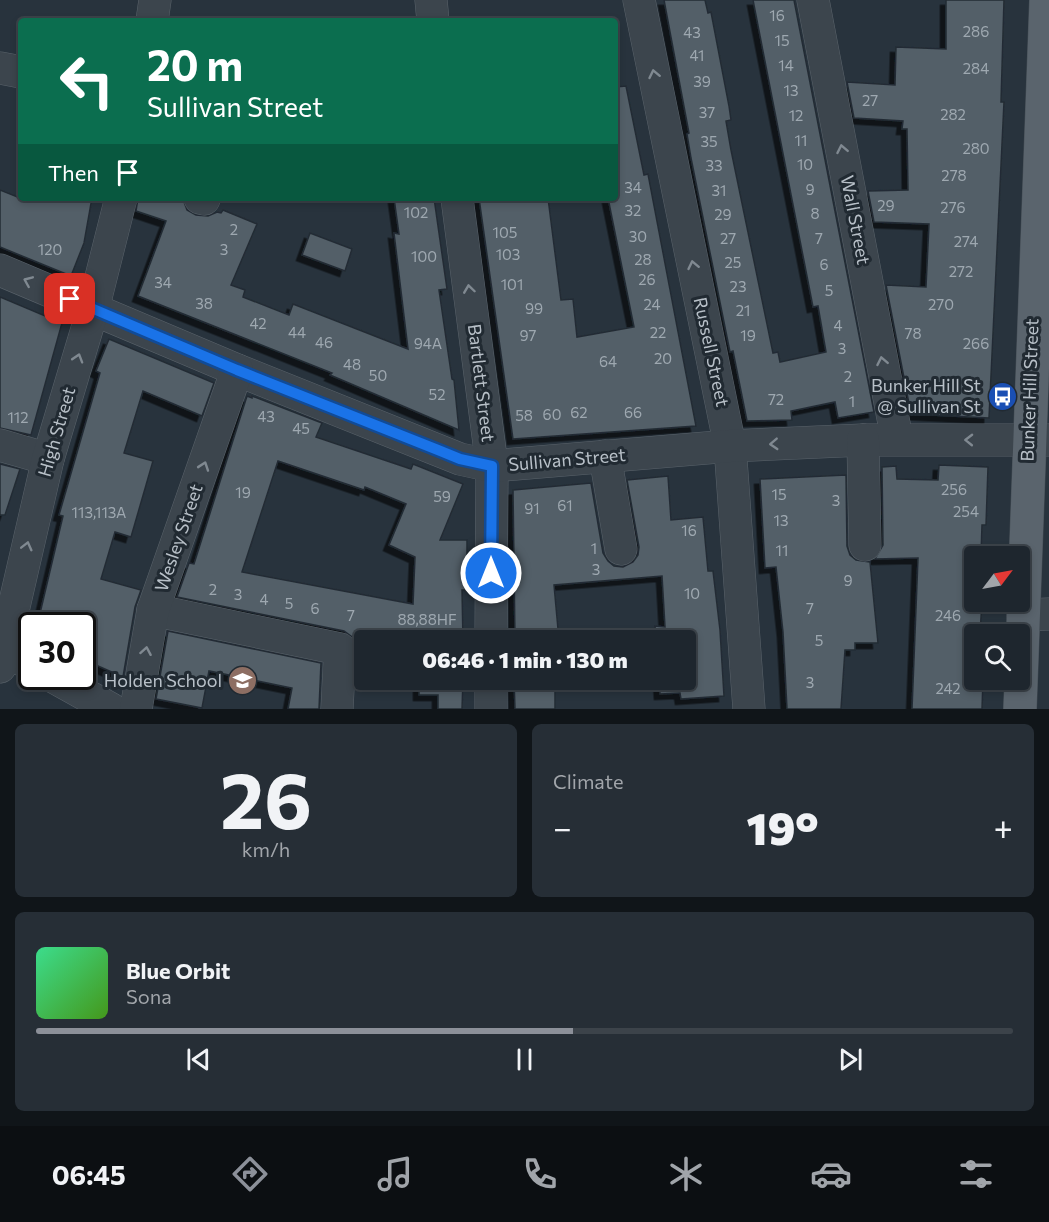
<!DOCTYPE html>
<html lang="en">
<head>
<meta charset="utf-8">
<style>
	body { margin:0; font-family:Commissioner,sans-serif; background:#262e36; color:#f1f3f6; height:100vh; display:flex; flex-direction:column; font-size:22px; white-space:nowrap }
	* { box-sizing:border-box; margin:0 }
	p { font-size:20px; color:#a1a5aa }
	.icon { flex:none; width:33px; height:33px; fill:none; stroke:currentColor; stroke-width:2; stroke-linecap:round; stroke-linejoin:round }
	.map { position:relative; height:709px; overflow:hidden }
	.details { display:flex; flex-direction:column; gap:15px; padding:15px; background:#101519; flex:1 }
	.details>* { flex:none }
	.top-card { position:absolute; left:18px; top:18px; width:600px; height:183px; border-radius:6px; box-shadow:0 3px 9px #0003,0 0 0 2px #3c434a; background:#0b6e4f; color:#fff; overflow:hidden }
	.needle { width:39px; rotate:58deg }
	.controls { position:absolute; left:964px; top:546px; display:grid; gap:12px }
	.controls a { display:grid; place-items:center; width:66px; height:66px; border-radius:6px; background:#1e262e; box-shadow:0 3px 9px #0003,0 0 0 2px #3c434a; font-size:30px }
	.speed { position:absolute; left:18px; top:612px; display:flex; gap:12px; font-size:30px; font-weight:700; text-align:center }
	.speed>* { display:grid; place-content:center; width:78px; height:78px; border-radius:50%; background:#1e262e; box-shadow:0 3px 9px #0003,0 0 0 2px #3c434a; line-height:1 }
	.speed .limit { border:3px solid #111; border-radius:9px; background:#fff; color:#111 }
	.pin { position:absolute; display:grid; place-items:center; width:51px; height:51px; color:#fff; margin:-26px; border-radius:12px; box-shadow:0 3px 9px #0006 }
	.me { position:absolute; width:66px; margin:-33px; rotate:0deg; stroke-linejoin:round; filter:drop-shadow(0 0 4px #0008) }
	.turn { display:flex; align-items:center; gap:21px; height:126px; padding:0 30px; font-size:27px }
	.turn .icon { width:78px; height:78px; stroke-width:2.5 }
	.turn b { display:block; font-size:42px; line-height:51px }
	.then { display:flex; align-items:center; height:57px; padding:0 30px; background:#0003; gap:12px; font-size:22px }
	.big { font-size:45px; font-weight:800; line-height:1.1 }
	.details .card { flex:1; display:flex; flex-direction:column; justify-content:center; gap:9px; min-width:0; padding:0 21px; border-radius:9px; background:#262e36 }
	.details .dial { align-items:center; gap:0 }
	.dial b { font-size:78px; line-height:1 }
	.song { display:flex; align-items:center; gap:18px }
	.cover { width:72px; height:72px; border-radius:9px; background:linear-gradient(135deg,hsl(150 70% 55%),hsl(100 70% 35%)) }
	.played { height:6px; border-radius:3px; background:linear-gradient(90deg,#8c9099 55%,#3c434a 55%) }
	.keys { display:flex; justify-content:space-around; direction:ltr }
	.heat { display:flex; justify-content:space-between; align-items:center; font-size:33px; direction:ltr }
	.details .tiles { flex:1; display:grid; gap:15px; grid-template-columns:1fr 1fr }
	.card:last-child { grid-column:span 2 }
	.trip { position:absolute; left:354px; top:630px; width:342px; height:60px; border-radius:6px; background:#1e262e; box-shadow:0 3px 9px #0003,0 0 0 2px #3c434a; font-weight:800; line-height:60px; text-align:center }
	.tabs { display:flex; height:96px; justify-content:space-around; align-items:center; background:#0c0f12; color:#a1a5aa }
	.tabs .icon { width:42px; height:42px }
	.tabs .selected { color:#8c9099 }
	.tabs b { font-size:27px; color:#f1f3f6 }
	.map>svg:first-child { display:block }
	.building { fill:#525e67; stroke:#232c34; stroke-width:1.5; fill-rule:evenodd; filter:url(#shadow) }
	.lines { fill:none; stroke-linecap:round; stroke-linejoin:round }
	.minor-casing { stroke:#5a636b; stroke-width:33 }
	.major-casing { stroke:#454e56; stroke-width:34 }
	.minor { stroke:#3c454d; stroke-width:32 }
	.major { stroke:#5a646d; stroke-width:33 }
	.oneway { stroke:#808991 }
	.route-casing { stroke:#114b97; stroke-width:15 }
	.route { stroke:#1a73e8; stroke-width:10 }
	.labels { text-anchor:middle; stroke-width:6; stroke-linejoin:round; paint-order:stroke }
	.number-label { font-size:15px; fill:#9ea8b0 }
	.street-label { font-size:18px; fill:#b8c0c8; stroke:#212a32 }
	.poi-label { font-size:18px; fill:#b8c0c8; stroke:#212a32; text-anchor:end }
</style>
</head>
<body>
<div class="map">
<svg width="1049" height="709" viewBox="0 0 1049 709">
	<defs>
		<filter id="shadow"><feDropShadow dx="-5.5" dy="5.5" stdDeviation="0" flood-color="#0009"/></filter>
	</defs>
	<rect width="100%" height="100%" fill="#28333d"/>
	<g class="building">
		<polygon points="664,0 705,0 708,13 711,12 729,106 731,120 726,121 731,150 773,353 778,352 780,362 826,352 818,306 813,307 753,0 794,0 874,412 838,418 835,402 791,411 792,420 747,421 733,351 730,352 691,158 687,134 689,133"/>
		<polygon points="946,0 1004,0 1001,102 1004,102 989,418 911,414 886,285 926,287 929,224 874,222 868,191 908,190 907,129 902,129 903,121 854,118 847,82 895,85 896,47 946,49"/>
		<polygon points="626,86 644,175 648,174 696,426 513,439 479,198 523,198 523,201 548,198 561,300 573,299 577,337 634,327 608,198 615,198 615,87"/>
		<polygon points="0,190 20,198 92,198 84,243 71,276 0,247"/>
		<polygon points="138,198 178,198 183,199 187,210 196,215 208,216 217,212 221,213 223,210 257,224 231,285 245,290 243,297 289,315 293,304 408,349 394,233 399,234 394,198 434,198 447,289 439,290 452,379 454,380 459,430 330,375 332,373 138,296 166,221 136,211"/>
		<polygon points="310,233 352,249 345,271 302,255"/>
		<polygon points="0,297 62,323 31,435 0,428"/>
		<polygon points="109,339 214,383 202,416 143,391 124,453 153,461 131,537 115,532 101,579 141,590 135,607 123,677 82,659 82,626 37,626 63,516 59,515 100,373 96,371"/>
		<path d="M247,396l5,2v-2l70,27 -6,14 95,32 2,-5 50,20 -23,56h27v50h-5l1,50h-46v-7h-47l-2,7 -4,1 -9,-2 -11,-8 -167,-34 12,-34 5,1zM278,461l86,29 1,-3 41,17 -17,41 26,12 -2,47 -171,-32z"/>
		<polygon points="0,464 20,469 5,515 0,515"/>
		<polygon points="939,465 988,467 986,525 982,525 981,556 975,556 975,602 982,602 980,634 975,634 975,680 983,680 982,709 912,709 918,558 875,559 883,545 882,467 896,466 897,479 938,480"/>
		<polygon points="846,475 847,546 850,555 856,560 870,562 878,643 855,643 855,650 845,650 841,709 787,709 783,632 776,567 765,568 760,479"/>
		<polygon points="668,476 671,520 703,517 708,571 713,571 720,630 724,696 681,699 680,693 660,694 659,680 686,680 686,640 656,640 655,626 665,627 662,576 554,585 559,640 515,640 513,490 591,483 603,553 608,561 614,566 623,567 633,562 638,555 639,547 627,480"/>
		<polygon points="168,631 321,663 319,709 288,709 292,688 209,671 202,708 156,699"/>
		<polygon points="419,680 463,680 462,709 438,709 438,695 419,695"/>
		<polygon points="514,680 555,680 555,709 515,709"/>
	</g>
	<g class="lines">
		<defs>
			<g id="minor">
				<polyline points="431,0 433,21"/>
				<polyline points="639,0 730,446 749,709"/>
				<polyline points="813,0 897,439"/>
				<polyline points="152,21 155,0"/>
				<polyline points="0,68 21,72"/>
				<polyline points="200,198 204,199"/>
				<polyline points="457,198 492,466 491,640"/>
				<polyline points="0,270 237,370 460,459 492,466 730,446 863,440 1049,440"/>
				<polyline points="863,440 865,545"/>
				<polyline points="0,445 48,459"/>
				<polyline points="605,456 621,549"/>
				<polyline points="153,610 340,649 337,709"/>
				<polyline points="1023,615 1049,614"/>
				<polyline points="5,651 32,665"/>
				<polyline points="0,667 48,459 93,309 121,198"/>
				<polyline points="52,676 111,709"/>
				<polyline points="136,709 153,610 237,370"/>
				<polyline points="491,709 491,680"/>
			</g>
			<polyline id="major" points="1020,709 1046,0"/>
		</defs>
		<use href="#minor" class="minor-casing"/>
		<use href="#major" class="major-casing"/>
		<use href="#minor" class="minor"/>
		<use href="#major" class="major"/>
	</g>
	<defs><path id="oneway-chevron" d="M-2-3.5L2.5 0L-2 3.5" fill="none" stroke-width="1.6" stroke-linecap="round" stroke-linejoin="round" transform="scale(1.5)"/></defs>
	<g class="oneway">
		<use href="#oneway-chevron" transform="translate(654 74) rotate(-102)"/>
		<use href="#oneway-chevron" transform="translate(842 149) rotate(-101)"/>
		<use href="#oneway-chevron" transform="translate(693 265) rotate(-102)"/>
		<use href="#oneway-chevron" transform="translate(28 281) rotate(-157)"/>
		<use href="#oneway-chevron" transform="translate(469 289) rotate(-98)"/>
		<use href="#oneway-chevron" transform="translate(78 358) rotate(-73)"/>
		<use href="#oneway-chevron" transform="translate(882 361) rotate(-101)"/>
		<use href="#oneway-chevron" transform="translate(969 440) rotate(-179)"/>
		<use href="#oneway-chevron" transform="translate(774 444) rotate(177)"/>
		<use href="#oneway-chevron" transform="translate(204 466) rotate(-71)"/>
		<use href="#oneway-chevron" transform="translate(27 546) rotate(-76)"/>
		<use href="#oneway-chevron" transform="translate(146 651) rotate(-80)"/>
	</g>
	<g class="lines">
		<defs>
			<polyline id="route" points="70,299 237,370 438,450 460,459 492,466 491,573"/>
		</defs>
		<use href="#route" class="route-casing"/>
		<use href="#route" class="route"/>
	</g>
	<defs>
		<symbol id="bus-disc" viewBox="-11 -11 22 22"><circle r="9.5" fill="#1a4fb4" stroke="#212a32"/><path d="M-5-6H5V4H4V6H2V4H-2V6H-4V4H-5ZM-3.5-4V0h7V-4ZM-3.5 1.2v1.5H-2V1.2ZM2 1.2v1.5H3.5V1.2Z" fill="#fff"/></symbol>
		<symbol id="school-disc" viewBox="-11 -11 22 22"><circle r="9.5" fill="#8d6e63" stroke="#212a32"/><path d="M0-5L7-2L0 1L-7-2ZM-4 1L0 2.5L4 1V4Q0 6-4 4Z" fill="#fff"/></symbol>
	</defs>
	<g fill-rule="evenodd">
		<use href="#bus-disc" x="986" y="380" width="33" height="33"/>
		<use href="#school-disc" x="226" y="664" width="33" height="33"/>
	</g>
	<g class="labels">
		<g class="number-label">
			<text x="777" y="21">16</text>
			<text x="976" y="37">286</text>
			<text x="692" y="38">43</text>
			<text x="782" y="46">15</text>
			<text x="697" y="61">41</text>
			<text x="786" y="71">14</text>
			<text x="976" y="74">284</text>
			<text x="702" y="87">39</text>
			<text x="791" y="96">13</text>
			<text x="870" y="106">27</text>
			<text x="707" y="118">37</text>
			<text x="953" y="120">282</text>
			<text x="796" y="121">12</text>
			<text x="801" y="146">11</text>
			<text x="709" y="147">35</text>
			<text x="976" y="154">280</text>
			<text x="805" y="170">10</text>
			<text x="714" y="171">33</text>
			<text x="954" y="181">278</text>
			<text x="633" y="193">34</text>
			<text x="810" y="195">9</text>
			<text x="719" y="196">31</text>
			<text x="886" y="211">29</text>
			<text x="953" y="213">276</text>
			<text x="633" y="216">32</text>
			<text x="416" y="218">102</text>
			<text x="815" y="219">8</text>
			<text x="723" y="220">29</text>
			<text x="234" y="235">2</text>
			<text x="505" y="238">105</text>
			<text x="638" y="242">30</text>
			<text x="728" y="244">27</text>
			<text x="819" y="244">7</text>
			<text x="966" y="247">274</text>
			<text x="50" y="255">120</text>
			<text x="224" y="255">3</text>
			<text x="508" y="260">103</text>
			<text x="424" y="262">100</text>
			<text x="643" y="265">28</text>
			<text x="733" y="268">25</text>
			<text x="824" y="270">6</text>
			<text x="961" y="277">272</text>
			<text x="647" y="285">26</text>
			<text x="163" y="288">34</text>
			<text x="512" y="290">101</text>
			<text x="738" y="292">23</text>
			<text x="829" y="296">5</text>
			<text x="204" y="309">38</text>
			<text x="652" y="310">24</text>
			<text x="941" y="310">270</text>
			<text x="534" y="314">99</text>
			<text x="743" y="316">21</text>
			<text x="258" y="329">42</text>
			<text x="838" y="331">4</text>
			<text x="297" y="338">44</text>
			<text x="658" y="338">22</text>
			<text x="913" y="339">78</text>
			<text x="528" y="341">97</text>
			<text x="748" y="341">19</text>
			<text x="324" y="348">46</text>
			<text x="428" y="349">94A</text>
			<text x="976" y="349">266</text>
			<text x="842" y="354">3</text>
			<text x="663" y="364">20</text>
			<text x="608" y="367">64</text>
			<text x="352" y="370">48</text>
			<text x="378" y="381">50</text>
			<text x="848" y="382">2</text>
			<text x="437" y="400">52</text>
			<text x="776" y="405">72</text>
			<text x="852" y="407">1</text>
			<text x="579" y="418">62</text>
			<text x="633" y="418">66</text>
			<text x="552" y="420">60</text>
			<text x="524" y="421">58</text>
			<text x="266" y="422">43</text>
			<text x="18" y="423">112</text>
			<text x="301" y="434">45</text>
			<text x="954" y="495">256</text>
			<text x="243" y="498">19</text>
			<text x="779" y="500">15</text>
			<text x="442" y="502">59</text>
			<text x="836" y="506">3</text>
			<text x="565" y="511">61</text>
			<text x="532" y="514">91</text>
			<text x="966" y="517">254</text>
			<text x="99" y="518">113,113A</text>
			<text x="781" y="526">13</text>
			<text x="689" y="536">16</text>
			<text x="594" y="554">1</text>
			<text x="782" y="556">11</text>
			<text x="596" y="575">3</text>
			<text x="848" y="586">9</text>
			<text x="213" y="595">2</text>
			<text x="692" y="599">10</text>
			<text x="238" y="600">3</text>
			<text x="264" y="605">4</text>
			<text x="289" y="609">5</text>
			<text x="315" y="614">6</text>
			<text x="810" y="614">7</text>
			<text x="351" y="621">7</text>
			<text x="948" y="621">246</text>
			<text x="427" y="625">88,88HF</text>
			<text x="819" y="646">5</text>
			<text x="810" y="688">3</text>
			<text x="948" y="694">242</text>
		</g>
		<g class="street-label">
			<text transform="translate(855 220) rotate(79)" y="6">Wall Street</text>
			<text transform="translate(711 352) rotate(78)" y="6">Russell Street</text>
			<text transform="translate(481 383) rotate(83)" y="6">Bartlett Street</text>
			<text transform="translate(1030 390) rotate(-88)" y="6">Bunker Hill Street</text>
			<text transform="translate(57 432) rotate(-74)" y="6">High Street</text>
			<text transform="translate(567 460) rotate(-5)" y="6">Sullivan Street</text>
			<text transform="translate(179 538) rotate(-71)" y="6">Wesley Street</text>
		</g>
		<g class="poi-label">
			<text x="981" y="392">Bunker Hill St<tspan x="981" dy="21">@ Sullivan St</tspan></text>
			<text x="222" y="687">Holden School</text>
		</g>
	</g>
</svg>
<div class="controls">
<a><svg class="needle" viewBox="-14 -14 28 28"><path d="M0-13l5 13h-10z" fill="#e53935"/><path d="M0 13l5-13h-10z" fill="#a1a5aa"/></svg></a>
<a><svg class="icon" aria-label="search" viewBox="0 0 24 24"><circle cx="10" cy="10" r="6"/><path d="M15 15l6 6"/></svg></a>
</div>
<div class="speed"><div class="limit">30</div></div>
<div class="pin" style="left:70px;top:299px;background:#d93025"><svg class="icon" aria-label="arrive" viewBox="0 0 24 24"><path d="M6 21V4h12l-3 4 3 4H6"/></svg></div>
<svg class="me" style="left:491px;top:573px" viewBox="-20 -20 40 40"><circle r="17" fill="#1a73e8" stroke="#fff" stroke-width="3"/><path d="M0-11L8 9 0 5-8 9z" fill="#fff"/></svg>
<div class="trip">06:46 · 1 min · 130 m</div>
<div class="top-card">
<div class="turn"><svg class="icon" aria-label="left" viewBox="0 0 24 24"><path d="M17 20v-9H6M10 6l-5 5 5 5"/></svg><div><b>20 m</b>Sullivan Street</div></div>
<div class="then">Then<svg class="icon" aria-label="arrive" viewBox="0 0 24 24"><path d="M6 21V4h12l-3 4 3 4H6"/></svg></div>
</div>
</div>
<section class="details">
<div class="tiles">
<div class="card dial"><b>26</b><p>km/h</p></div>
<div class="card"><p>Climate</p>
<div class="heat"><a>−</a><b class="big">19°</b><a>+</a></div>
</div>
<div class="card">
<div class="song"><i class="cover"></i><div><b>Blue Orbit</b><p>Sona</p></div></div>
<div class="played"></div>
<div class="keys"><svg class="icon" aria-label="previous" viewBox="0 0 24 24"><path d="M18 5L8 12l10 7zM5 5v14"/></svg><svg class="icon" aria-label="pause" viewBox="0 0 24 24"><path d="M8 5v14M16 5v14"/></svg><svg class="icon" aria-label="next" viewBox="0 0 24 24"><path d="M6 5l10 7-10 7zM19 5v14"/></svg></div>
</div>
</div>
</section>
<nav class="tabs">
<b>06:45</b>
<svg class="icon selected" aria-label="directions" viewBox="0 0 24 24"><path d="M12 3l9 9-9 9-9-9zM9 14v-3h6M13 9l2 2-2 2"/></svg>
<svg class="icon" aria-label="music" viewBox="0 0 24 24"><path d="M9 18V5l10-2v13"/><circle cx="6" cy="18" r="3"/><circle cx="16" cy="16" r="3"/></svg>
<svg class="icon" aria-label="phone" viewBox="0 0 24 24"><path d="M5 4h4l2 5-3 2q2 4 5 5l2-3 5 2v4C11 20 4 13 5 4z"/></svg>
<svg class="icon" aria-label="climate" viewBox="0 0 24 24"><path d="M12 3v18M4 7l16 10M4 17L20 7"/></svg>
<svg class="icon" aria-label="car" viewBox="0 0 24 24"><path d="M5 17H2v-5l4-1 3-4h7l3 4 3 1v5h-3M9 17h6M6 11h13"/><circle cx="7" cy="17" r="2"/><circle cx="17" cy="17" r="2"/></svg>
<svg class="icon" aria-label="filters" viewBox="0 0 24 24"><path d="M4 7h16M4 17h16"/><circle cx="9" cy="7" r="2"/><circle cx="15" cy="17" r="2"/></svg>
</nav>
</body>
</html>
